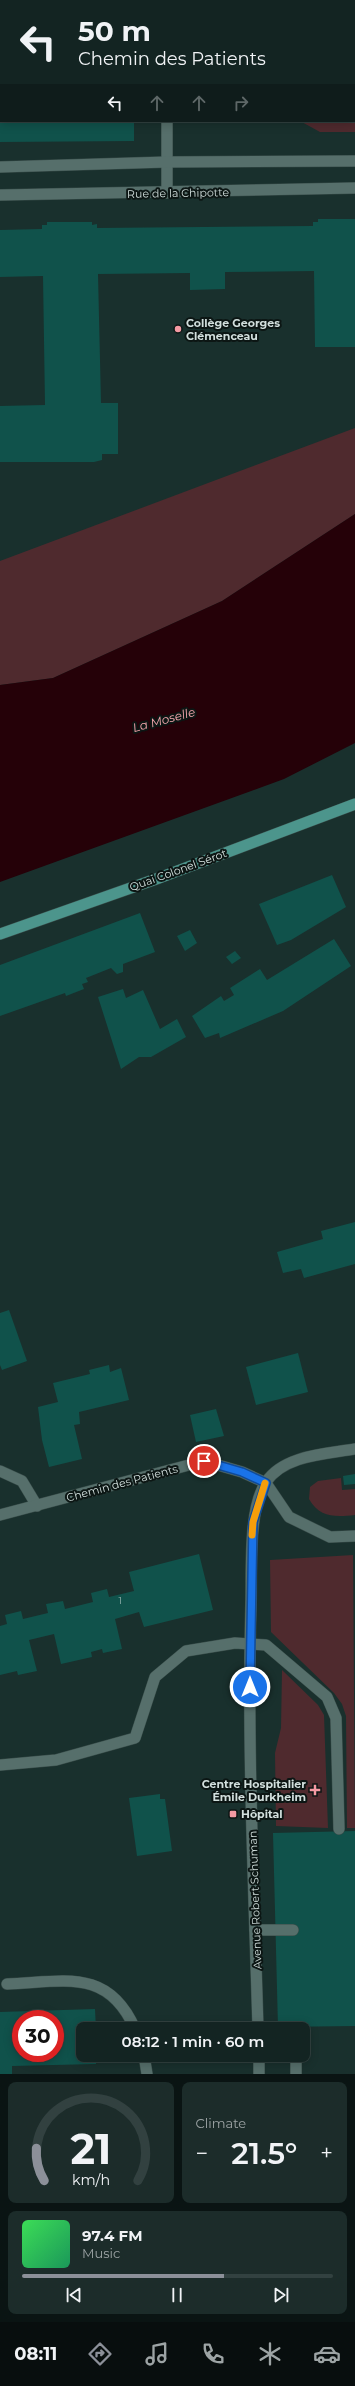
<!DOCTYPE html>
<html lang="en">
<head>
<meta charset="utf-8">
<style>
	body { margin:0; font-family:Montserrat,sans-serif; background:#1c2c2a; color:#f1f3f6; height:100vh; display:flex; flex-direction:column; font-size:15px; white-space:nowrap }
	* { box-sizing:border-box; margin:0 }
	p { font-size:13px; color:#9da4a5 }
	.icon { flex:none; width:22px; height:22px; fill:none; stroke:currentColor; stroke-width:2; stroke-linecap:round; stroke-linejoin:round }
	.map { position:relative; height:2074px; overflow:hidden }
	.panel { display:flex; flex-direction:column; gap:8px; padding:8px; background:#0a1413; flex:1 }
	.panel>* { flex:none }
	.guide { position:absolute; left:0px; top:0px; width:355px; height:122px; box-shadow:0 2px 10px #0003,0 0 0 1px #324140; background:#132422; color:#f1f3f6; overflow:hidden }
	.speed { position:absolute; left:12px; top:2010px; display:flex; gap:8px; font-size:20px; font-weight:700; text-align:center }
	.speed>* { display:grid; place-content:center; width:52px; height:52px; border-radius:50%; background:#132422; box-shadow:0 2px 10px #0003,0 0 0 1px #324140; line-height:1 }
	.speed .limit { border:6px solid #d22; background:#fff; color:#111 }
	.pin { position:absolute; display:grid; place-items:center; width:34px; height:34px; color:#fff; margin:-17px; border:2px solid #fff; border-radius:50%; box-shadow:0 1px 4px #0007 }
	.me { position:absolute; width:44px; margin:-22px; rotate:0deg; stroke-linejoin:round; filter:drop-shadow(0 0 3px #0008) }
	.turn { display:flex; align-items:center; gap:14px; height:84px; padding:0 12px; font-size:18px }
	.turn .icon { width:52px; height:52px; stroke-width:2.5 }
	.turn b { display:block; font-size:28px; line-height:34px }
	.lanes { display:flex; align-items:center; height:38px; padding:0 12px; background:#0003; justify-content:center; gap:20px; direction:ltr }
	.lanes .off { opacity:.35 }
	.big { font-size:30px; font-weight:600; line-height:1.1 }
	.panel .tile { flex:1; display:flex; flex-direction:column; justify-content:center; gap:6px; min-width:0; padding:0 14px; border-radius:8px; background:#1c2c2a }
	.panel .dial { align-items:center; gap:0 }
	.dial svg { height:104px; overflow:visible; fill:none; stroke:#324140; stroke-width:7; stroke-linecap:round; text-anchor:middle }
	.dial text { fill:#f1f3f6; stroke:none }
	.song { display:flex; align-items:center; gap:12px }
	.cover { width:48px; height:48px; border-radius:6px; background:linear-gradient(135deg,hsl(130 70% 55%),hsl(150 70% 35%)) }
	.played { height:4px; border-radius:2px; background:linear-gradient(90deg,#8c9099 65%,#324140 65%) }
	.keys { display:flex; justify-content:space-around; direction:ltr }
	.heat { display:flex; justify-content:space-between; align-items:center; font-size:22px; direction:ltr }
	.panel .tiles { flex:1; display:grid; gap:8px; grid-template-columns:1fr 1fr }
	.tile:last-child { grid-column:span 2 }
	.trip { position:absolute; left:76px; top:2022px; width:234px; height:40px; border-radius:8px; background:#132422; box-shadow:0 2px 10px #0003,0 0 0 1px #324140; font-weight:600; line-height:40px; text-align:center }
	.menu { display:flex; height:64px; justify-content:space-around; align-items:center; background:#080e0e; color:#9da4a5 }
	.menu .icon { width:28px; height:28px }
	.menu .active { color:#8c9099 }
	.menu b { font-size:18px; color:#f1f3f6 }
	.map>svg:first-child { display:block }
	.green { fill:#4f2a2e }
	.water { fill:#250108 }
	.building { fill:#10524b; fill-rule:evenodd }
	.lines { fill:none; stroke-linecap:round; stroke-linejoin:round }
	.service-casing { stroke:#384c49; stroke-width:12 }
	.minor-casing { stroke:#384c49; stroke-width:12 }
	.secondary-casing { stroke:#384c49; stroke-width:12 }
	.primary-casing { stroke:#384c49; stroke-width:12 }
	.service { stroke:#566f6b; stroke-width:11 }
	.minor { stroke:#566f6b; stroke-width:11 }
	.secondary { stroke:#566f6b; stroke-width:11 }
	.primary { stroke:#4c958c; stroke-width:11 }
	.route-casing { stroke:#114b97; stroke-width:10 }
	.route { stroke:#1a73e8; stroke-width:7 }
	.slow { stroke:#f59e0b; stroke-width:7 }
	.poi-dot { fill:#f49aa3; stroke:#0c1614; stroke-width:1.5 }
	.labels { text-anchor:middle; stroke-width:4; stroke-linejoin:round; paint-order:stroke }
	.number-label { font-size:9px; fill:#a2bcb8 }
	.street-label { font-size:11px; fill:#d2dfdd; stroke:#0c1614 }
	.poi-label { font-size:11px; font-weight:bold; fill:#d2dfdd; stroke:#0c1614; text-anchor:start }
	.water-label { font-size:12px; font-style:italic; fill:#f7a8af; stroke:#0c1614 }
</style>
</head>
<body>
<div class="map">
<svg width="355" height="2074" viewBox="0 0 355 2074">
	<rect width="100%" height="100%" fill="#19302d"/>
	<g class="green">
		<polygon points="355,113 355,132 320,132 300,121 354,121"/>
		<polygon points="355,428 355,514 222,601 53,678 0,685 0,561"/>
		<path d="M341,1478l1,12 13,-1v26c-20,2 -35,3 -46,-16l1,-12 8,-6z"/>
		<polygon points="353,1555 355,1828 347,1828 346,1716 342,1704 334,1693 271,1632 270,1560"/>
		<polygon points="282,1670 318,1705 324,1715 328,1828 276,1826 275,1753 281,1728"/>
	</g>
	<polygon class="water" points="355,514 355,743 284,779 0,882 0,685 53,678 222,601"/>
	<g class="building">
		<polygon points="0,121 134,121 134,141 0,142"/>
		<polygon points="318,219 355,219 355,347 315,347 314,271 225,272 225,289 190,290 190,273 98,274 101,403 118,403 118,454 102,454 102,460 94,462 0,462 0,406 45,405 43,276 0,277 0,230 42,229 42,225 47,225 47,222 92,222 92,225 97,224 97,228 313,226 313,222 318,222"/>
		<polygon points="332,875 346,907 291,940 277,945 259,904"/>
		<polygon points="140,913 155,952 123,964 123,972 117,974 111,968 86,978 88,982 82,984 84,989 66,996 65,993 0,1016 0,965"/>
		<polygon points="190,930 197,943 185,951 177,936"/>
		<polygon points="334,939 351,966 283,1011 220,1038 219,1033 205,1038 192,1016 221,996 224,1001 234,995 230,988 260,969 267,980"/>
		<polygon points="235,951 241,958 232,964 226,957"/>
		<polygon points="123,989 126,998 143,990 160,1029 177,1019 186,1037 151,1057 139,1057 121,1069 98,997"/>
		<polygon points="355,1222 355,1264 304,1278 301,1269 283,1273 277,1252 323,1239 321,1231"/>
		<polygon points="9,1310 27,1361 2,1370 0,1365 0,1313"/>
		<polygon points="298,1353 308,1392 256,1405 246,1367"/>
		<polygon points="109,1365 110,1372 121,1368 129,1400 79,1412 80,1424 74,1425 82,1459 49,1467 42,1440 38,1407 58,1402 53,1383 90,1374 89,1370"/>
		<polygon points="216,1409 224,1436 196,1442 190,1415"/>
		<polygon points="355,1474 355,1484 344,1485 343,1476"/>
		<polygon points="199,1554 213,1610 144,1627 139,1612 115,1619 122,1649 103,1653 102,1649 91,1652 92,1657 61,1664 54,1634 29,1640 37,1671 18,1675 17,1671 0,1675 0,1626 7,1624 5,1615 21,1611 23,1619 48,1613 46,1604 63,1601 65,1609 93,1602 91,1593 107,1589 109,1597 134,1591 129,1572"/>
		<polygon points="160,1794 160,1799 165,1799 172,1851 137,1856 129,1798"/>
		<polygon points="355,1831 355,2026 278,2027 273,1833"/>
		<path d="M95,2009l1,20h-13v26h13v9l-84,2v8h-12v-62zM21,2019h34v34h-34z"/>
	</g>
	<g class="lines">
		<defs>
			<g id="service">
				<polyline points="0,1471 22,1481 37,1506"/>
				<polyline points="266,1483 289,1517 330,1537 355,1536"/>
				<polyline points="250,1644 266,1645 327,1697 336,1718 339,1829"/>
				<polyline points="255,1930 293,1930"/>
				<path d="M7,1984c56,-2 101,-17 128,45"/>
				<polyline points="296,2029 296,2028"/>
				<polyline points="144,2055 147,2074"/>
				<polyline points="296,2074 296,2055"/>
			</g>
			<g id="minor">
				<polyline points="168,1 168,0"/>
				<polyline points="167,121 167,193"/>
				<polyline points="0,1515 204,1461 242,1472 266,1483"/>
				<polyline points="0,1765 56,1760 135,1738 155,1677 186,1651 235,1643 250,1644"/>
				<path d="M258,2029c-4,-142 -11,-284 -7,-426 1,-33 -3,-94 15,-121 18,-27 60,-28 89,-33"/>
				<polyline points="259,2055 259,2074"/>
			</g>
			<g id="secondary">
				<polyline points="0,167 167,162 355,161"/>
				<polyline points="0,195 355,188"/>
			</g>
			<polyline id="primary" points="0,934 159,878 355,804"/>
		</defs>
		<use href="#service" class="service-casing"/>
		<use href="#minor" class="minor-casing"/>
		<use href="#secondary" class="secondary-casing"/>
		<use href="#primary" class="primary-casing"/>
		<use href="#service" class="service"/>
		<use href="#minor" class="minor"/>
		<use href="#secondary" class="secondary"/>
		<use href="#primary" class="primary"/>
	</g>
	<g class="lines">
		<defs>
			<polyline id="route" points="204,1461 242,1472 266,1483 253,1522 250,1687"/>
		</defs>
		<use href="#route" class="route-casing"/>
		<use href="#route" class="route"/>
		<polyline class="slow" points="252,1535 253,1522 265,1483"/>
	</g>
	<g class="poi-dot">
		<circle cx="178" cy="329" r="4"/>
		<path d="M313 1784h4v4h4v4h-4v4h-4v-4h-4v-4h4z"/>
		<rect x="229" y="1810" width="8" height="8" rx="2"/>
	</g>
	<g class="labels">
		<g class="number-label">
			<text x="120" y="1604">1</text>
		</g>
		<g class="street-label">
			<text transform="translate(178 193) rotate(-1)" y="4">Rue de la Chipotte</text>
			<text transform="translate(178 870) rotate(-20)" y="4">Quai Colonel Sérot</text>
			<text transform="translate(122 1483) rotate(-15)" y="4">Chemin des Patients</text>
			<text transform="translate(255 1900) rotate(-92)" y="4">Avenue Robert Schuman</text>
		</g>
		<g class="poi-label">
			<text x="186" y="327">Collège Georges<tspan x="186" dy="13">Clémenceau</tspan></text>
			<text x="306" y="1788" text-anchor="end">Centre Hospitalier<tspan x="306" dy="13">Émile Durkheim</tspan></text>
			<text x="241" y="1818">Hôpital</text>
		</g>
		<g class="water-label">
			<text transform="translate(164 720) rotate(-15)" y="4">La Moselle</text>
		</g>
	</g>
</svg>
<div class="speed"><div class="limit">30</div></div>
<div class="pin" style="left:204px;top:1461px;background:#d93025"><svg class="icon" aria-label="arrive" viewBox="0 0 24 24"><path d="M6 21V4h12l-3 4 3 4H6"/></svg></div>
<svg class="me" style="left:250px;top:1687px" viewBox="-20 -20 40 40"><circle r="17" fill="#1a73e8" stroke="#fff" stroke-width="3"/><path d="M0-11L8 9 0 5-8 9z" fill="#fff"/></svg>
<div class="trip">08:12 · 1 min · 60 m</div>
<div class="guide">
<div class="turn"><svg class="icon" aria-label="left" viewBox="0 0 24 24"><path d="M17 20v-9H6M10 6l-5 5 5 5"/></svg><div><b>50 m</b>Chemin des Patients</div></div>
<div class="lanes"><svg class="icon" aria-label="left" viewBox="0 0 24 24"><path d="M17 20v-9H6M10 6l-5 5 5 5"/></svg><svg class="icon off" aria-label="ahead" viewBox="0 0 24 24"><path d="M12 20V5M6 11l6-6 6 6"/></svg><svg class="icon off" aria-label="ahead" viewBox="0 0 24 24"><path d="M12 20V5M6 11l6-6 6 6"/></svg><svg class="icon off" aria-label="right" viewBox="0 0 24 24"><path d="M7 20v-9h11M14 6l5 5-5 5"/></svg></div>
</div>
</div>
<section class="panel">
<div class="tiles">
<div class="tile dial"><svg viewBox="0 0 100 80">
<path d="M14 69A42 42 0 1 1 86 69"/>
<path d="M14 69A42 42 0 0 1 8 44" stroke="#8c9099"/>
<text x="50" y="56" font-size="32" font-weight="700">21</text>
<text x="50" y="72" font-size="11">km/h</text>
</svg></div>
<div class="tile"><p>Climate</p>
<div class="heat"><a>−</a><b class="big">21.5°</b><a>+</a></div>
</div>
<div class="tile">
<div class="song"><i class="cover"></i><div><b>97.4 FM</b><p>Music</p></div></div>
<div class="played"></div>
<div class="keys"><svg class="icon" aria-label="previous" viewBox="0 0 24 24"><path d="M18 5L8 12l10 7zM5 5v14"/></svg><svg class="icon" aria-label="pause" viewBox="0 0 24 24"><path d="M8 5v14M16 5v14"/></svg><svg class="icon" aria-label="next" viewBox="0 0 24 24"><path d="M6 5l10 7-10 7zM19 5v14"/></svg></div>
</div>
</div>
</section>
<nav class="menu">
<b>08:11</b>
<svg class="icon active" aria-label="directions" viewBox="0 0 24 24"><path d="M12 3l9 9-9 9-9-9zM9 14v-3h6M13 9l2 2-2 2"/></svg>
<svg class="icon" aria-label="music" viewBox="0 0 24 24"><path d="M9 18V5l10-2v13"/><circle cx="6" cy="18" r="3"/><circle cx="16" cy="16" r="3"/></svg>
<svg class="icon" aria-label="phone" viewBox="0 0 24 24"><path d="M5 4h4l2 5-3 2q2 4 5 5l2-3 5 2v4C11 20 4 13 5 4z"/></svg>
<svg class="icon" aria-label="climate" viewBox="0 0 24 24"><path d="M12 3v18M4 7l16 10M4 17L20 7"/></svg>
<svg class="icon" aria-label="car" viewBox="0 0 24 24"><path d="M5 17H2v-5l4-1 3-4h7l3 4 3 1v5h-3M9 17h6M6 11h13"/><circle cx="7" cy="17" r="2"/><circle cx="17" cy="17" r="2"/></svg>
</nav>
</body>
</html>
